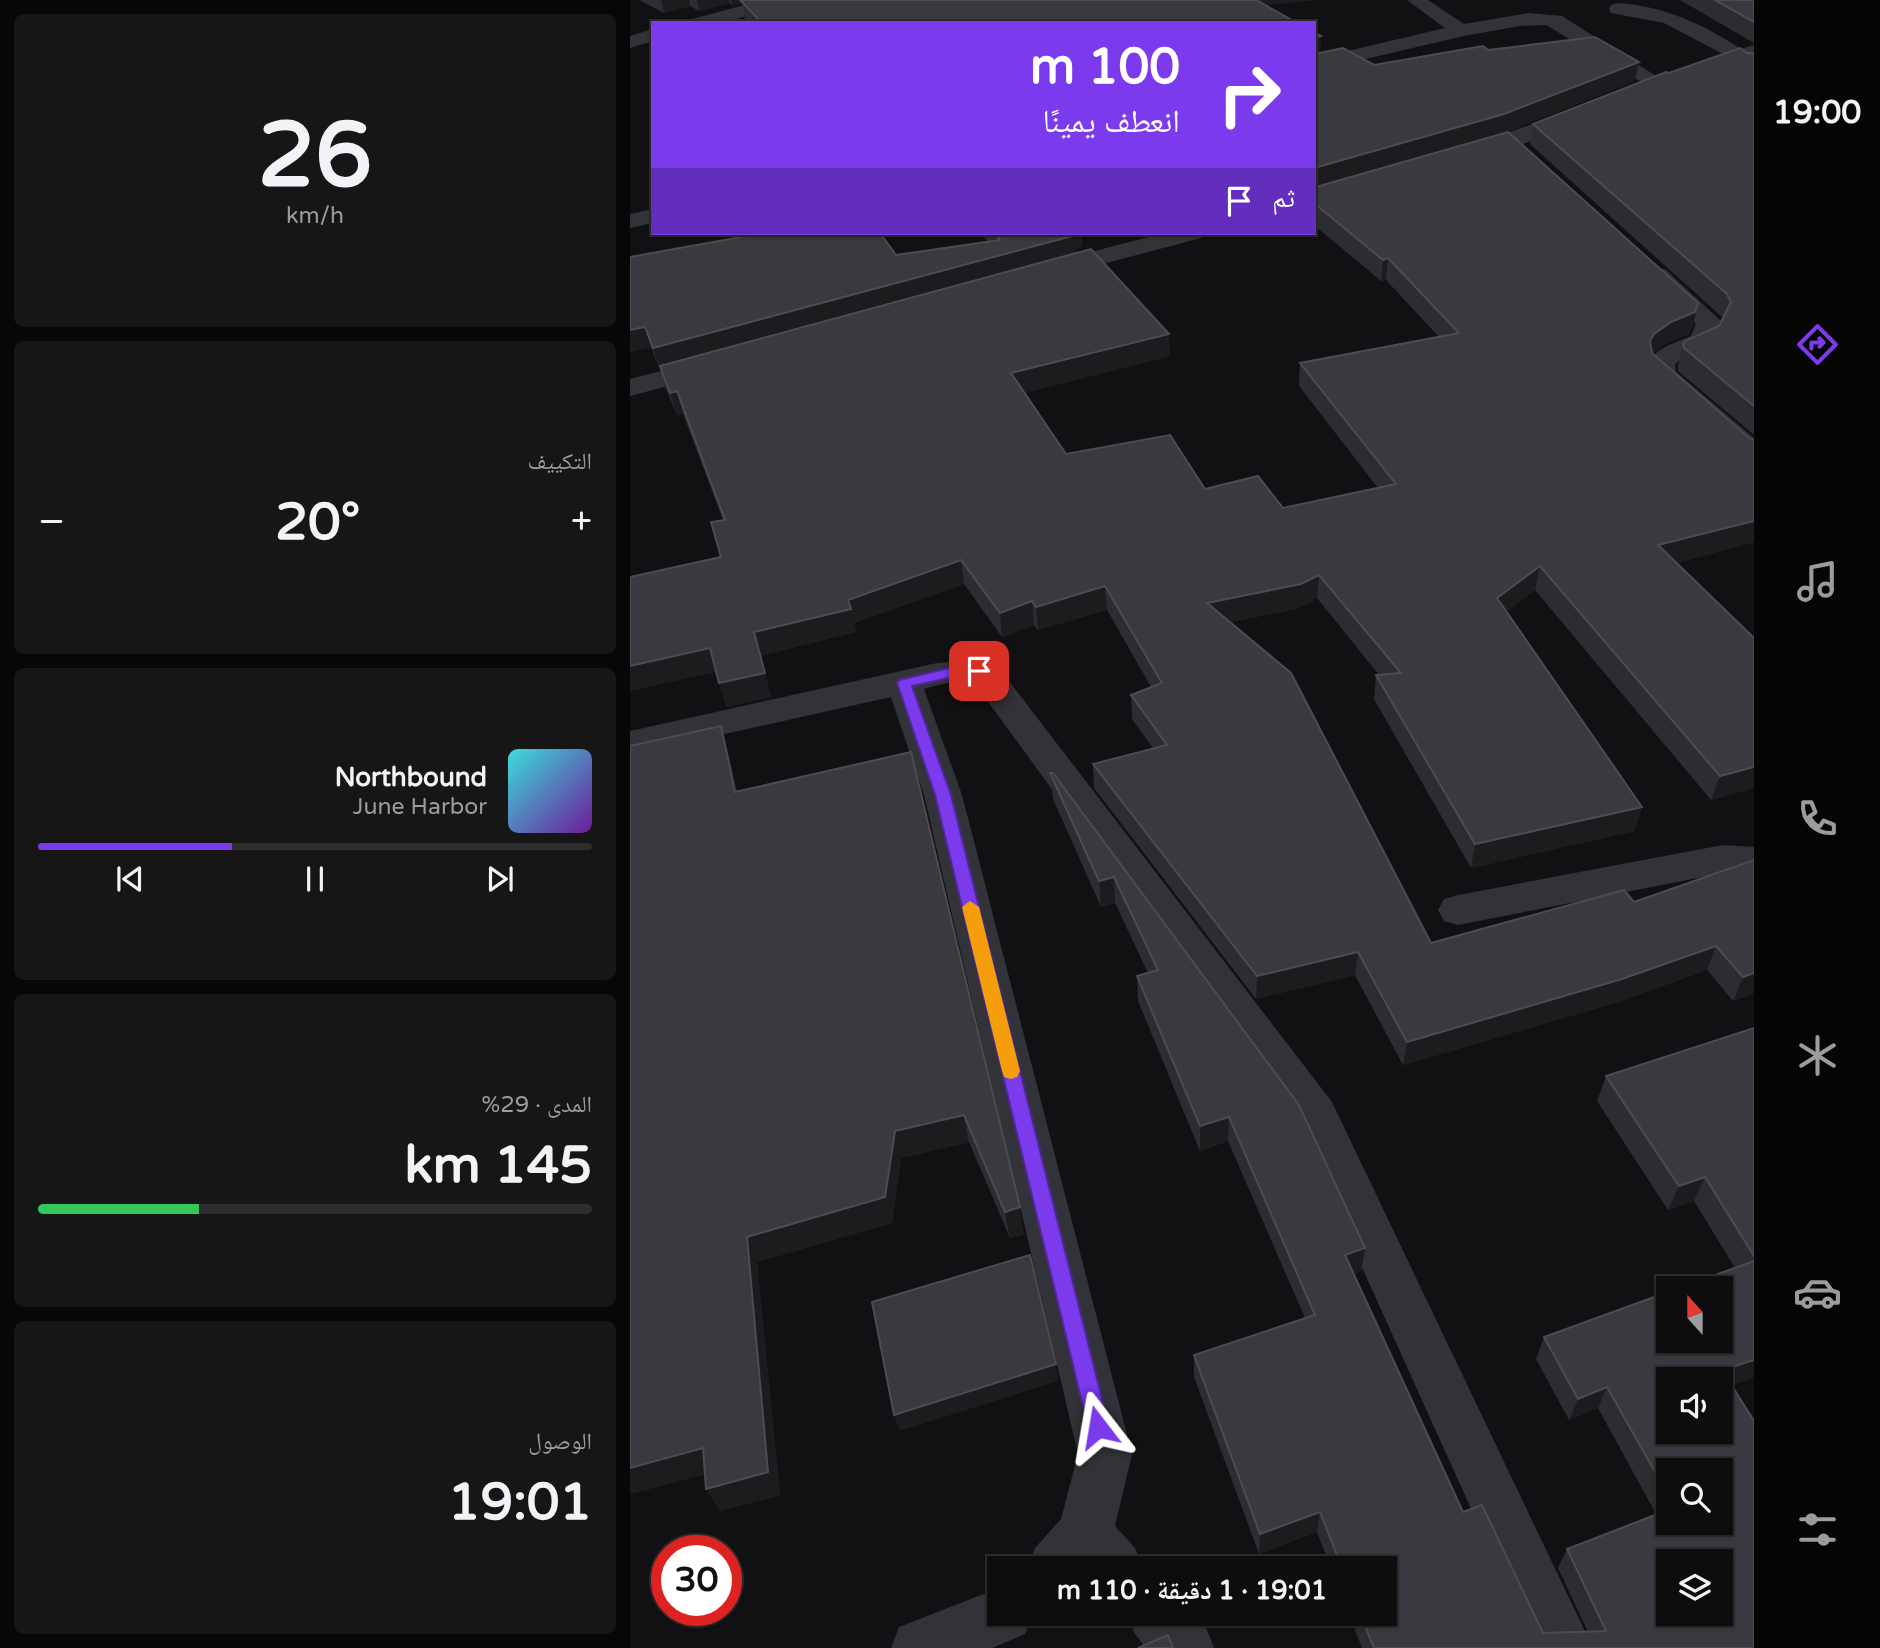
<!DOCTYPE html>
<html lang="ar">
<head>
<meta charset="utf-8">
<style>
	body { margin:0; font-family:"Varela Round","Noto Naskh Arabic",sans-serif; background:#161617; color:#f1f3f6; direction:rtl; height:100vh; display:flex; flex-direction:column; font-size:26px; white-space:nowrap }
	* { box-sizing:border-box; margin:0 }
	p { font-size:23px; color:#9a9c9e }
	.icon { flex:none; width:38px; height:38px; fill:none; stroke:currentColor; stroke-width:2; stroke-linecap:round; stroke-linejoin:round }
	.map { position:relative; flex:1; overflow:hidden; direction:ltr }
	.panel { display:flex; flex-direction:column; gap:14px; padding:14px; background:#070708; width:630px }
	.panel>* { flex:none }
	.banner { position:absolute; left:21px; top:21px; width:665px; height:214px; border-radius:0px; box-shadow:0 2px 5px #0004,0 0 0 2px #2d2d2e; direction:rtl; background:#7c3aed; color:#fff; overflow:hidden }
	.needle { width:46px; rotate:339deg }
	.controls { position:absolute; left:1026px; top:1276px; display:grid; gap:14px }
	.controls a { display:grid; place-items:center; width:77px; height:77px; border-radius:0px; background:#0d0d0e; box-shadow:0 2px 5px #0004,0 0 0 2px #2d2d2e; font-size:35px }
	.speed { position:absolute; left:21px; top:1535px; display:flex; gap:14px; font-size:35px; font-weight:700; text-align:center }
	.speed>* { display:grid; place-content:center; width:91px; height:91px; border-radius:50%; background:#0d0d0e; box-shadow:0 2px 5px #0004,0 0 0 2px #2d2d2e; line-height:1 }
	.speed .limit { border:10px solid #d22; background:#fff; color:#111 }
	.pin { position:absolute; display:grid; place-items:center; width:60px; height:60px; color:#fff; margin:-30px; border-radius:14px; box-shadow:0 4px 10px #0006 }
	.me { position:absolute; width:77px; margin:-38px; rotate:346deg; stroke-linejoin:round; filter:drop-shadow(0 0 5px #0008) }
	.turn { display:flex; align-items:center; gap:24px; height:147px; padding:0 21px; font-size:32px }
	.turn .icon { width:91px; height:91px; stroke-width:2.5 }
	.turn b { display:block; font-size:49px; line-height:60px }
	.then { display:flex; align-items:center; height:66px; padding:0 21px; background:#0003; gap:14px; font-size:26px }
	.big { font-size:52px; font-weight:700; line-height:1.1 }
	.panel .tile { flex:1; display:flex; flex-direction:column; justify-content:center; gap:10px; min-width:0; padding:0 24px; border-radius:10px; background:#161617 }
	.panel .dial { align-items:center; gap:0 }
	.dial b { font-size:91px; line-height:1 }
	.song { display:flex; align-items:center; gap:21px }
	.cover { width:84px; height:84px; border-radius:10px; background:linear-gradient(135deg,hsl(180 70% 55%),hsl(280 70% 35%)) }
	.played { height:7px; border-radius:4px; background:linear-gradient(90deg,#7c3aed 35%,#2d2d2e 35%) }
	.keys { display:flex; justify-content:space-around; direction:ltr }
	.heat { display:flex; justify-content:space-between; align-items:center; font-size:38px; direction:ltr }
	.charge { height:10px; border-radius:5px; background:linear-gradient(90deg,#34c759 29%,#2d2d2e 0) }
	.trip { position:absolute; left:357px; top:1556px; width:410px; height:70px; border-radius:0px; background:#0d0d0e; box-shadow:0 2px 5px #0004,0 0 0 2px #2d2d2e; font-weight:700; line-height:70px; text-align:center; direction:rtl }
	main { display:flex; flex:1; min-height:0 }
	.tab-bar { display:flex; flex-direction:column; width:126px; justify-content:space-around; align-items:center; background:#050506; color:#9a9c9e }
	.tab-bar .icon { width:49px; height:49px }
	.tab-bar .active { color:#7c3aed }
	.tab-bar b { font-size:32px; color:#f1f3f6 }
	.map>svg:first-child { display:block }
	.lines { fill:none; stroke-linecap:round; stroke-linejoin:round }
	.minor { fill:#323338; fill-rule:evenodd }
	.wall { fill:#2d2d31; fill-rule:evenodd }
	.shaded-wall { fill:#1c1c1f }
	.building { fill:#393a3f; stroke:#4a4c51; stroke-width:2; fill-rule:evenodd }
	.route { fill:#7c3aed; stroke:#51269a; stroke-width:2 }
	.slow { fill:#f59e0b }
</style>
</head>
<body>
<main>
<nav class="tab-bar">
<b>19:00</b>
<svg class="icon active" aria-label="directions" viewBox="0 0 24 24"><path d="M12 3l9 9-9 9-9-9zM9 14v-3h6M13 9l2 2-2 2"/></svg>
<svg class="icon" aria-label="music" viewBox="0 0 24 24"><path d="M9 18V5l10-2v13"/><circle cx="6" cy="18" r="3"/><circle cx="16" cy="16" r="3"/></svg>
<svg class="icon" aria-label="phone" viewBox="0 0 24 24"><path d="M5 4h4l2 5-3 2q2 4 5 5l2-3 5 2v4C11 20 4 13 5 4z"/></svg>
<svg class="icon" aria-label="climate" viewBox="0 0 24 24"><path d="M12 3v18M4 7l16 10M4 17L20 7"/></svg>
<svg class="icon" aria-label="car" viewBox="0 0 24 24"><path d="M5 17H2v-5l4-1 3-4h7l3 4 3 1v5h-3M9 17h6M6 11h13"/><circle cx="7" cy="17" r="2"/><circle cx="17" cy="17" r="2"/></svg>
<svg class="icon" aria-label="filters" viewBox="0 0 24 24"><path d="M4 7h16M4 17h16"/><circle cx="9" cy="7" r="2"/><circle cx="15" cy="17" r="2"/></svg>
</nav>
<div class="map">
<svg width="1124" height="1648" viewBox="0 0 1124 1648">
	<rect width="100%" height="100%" fill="#111113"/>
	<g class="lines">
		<g class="minor">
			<polygon points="133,0 163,0 161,4 92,23 60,23 62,19"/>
			<polygon points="777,0 798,0 834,24 899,13 932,16 1037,83 1034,87 1020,87 916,25 890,26 834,36 684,71 684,59 815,28"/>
			<path d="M988,3c46,3 85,21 123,46l13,-4v25l-11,-1 -8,-6 -38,12 -7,-2 -3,-4 3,-4 33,-11 -59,-31 -53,-10 -2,-4 2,-4z"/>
			<polygon points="23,29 23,41 0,48 0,36"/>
			<polygon points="949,108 957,109 960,114 957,119 888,146 838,161 830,159 827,154 830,149"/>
			<polygon points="23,209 23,223 0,228 0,214"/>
			<polygon points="534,233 574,233 571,238 420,278 411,275 407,270 411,265"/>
			<path d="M1027,267l9,3 57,53 -12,24 -31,13 -5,4 1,8 78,66v24l-10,-3 -95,-84 -2,-12c11,-16 27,-20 44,-27l5,-12 -52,-49 4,-5z"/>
			<polygon points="86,357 96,359 100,365 96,371 0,396 0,379"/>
			<path d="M340,660l32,12 330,430 261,546h-59l-235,-520 -321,-440c-17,-10 -36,-4 -54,1l38,106 170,659 -17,72 20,22 8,20h-116l8,-20 26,-29 17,-65 -154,-659 -33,-98 -261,58v-24l307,-68z"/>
			<polygon points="1093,845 1124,847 1124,877 1093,873 828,925 814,921 808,910 814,899 828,895"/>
			<polygon points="369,1588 369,1614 404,1614 395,1634 362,1648 261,1648 269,1627"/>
			<polygon points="496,1614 563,1614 576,1627 584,1648 516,1648 505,1634"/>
		</g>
	</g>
	<g class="wall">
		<polygon points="9,0 684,0 635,5 667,23 118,23 115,19 112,3 102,6 100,3 69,11 60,6 34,13"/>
		<polygon points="1050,0 1124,0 1124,43"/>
		<polygon points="684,32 691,36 690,53 744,65 858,50 1009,62 1005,81 871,134 1068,303 1063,325 1059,334 1035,344 1022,354 1119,438 1124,440 1124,542 1046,563 1124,638 1124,788 1081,800 905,590 876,612 1012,807 1004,831 841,868 744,699 746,675 749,675 687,598 669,608 600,622 801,943 1004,902 1124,860 1124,993 1103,1001 1077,970 985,1003 773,1065 725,975 626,999 464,788 463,764 523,748 502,719 501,695 521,687 477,610 408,630 404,625 372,637 334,584 224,623 226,632 130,656 141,697 96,707 91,557 93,520 53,414 47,415 36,389 31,368 29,368 21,347 0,352 0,257 266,255 358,242 351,233 451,233 452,246 447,247 447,253 540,356 394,393 436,454 653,508 748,488 669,386 670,363 809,337 756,280 751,281 684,225"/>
		<polygon points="1117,53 1124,53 1124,435 1048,371 1048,365 1053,343 1089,326 1093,319 1091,316 900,144 903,124 1039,73"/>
		<polygon points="0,746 99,755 107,791 281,752 394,1234 380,1238 339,1142 271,1158 262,1223 127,1262 150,1495 89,1511 75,1474 0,1494"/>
		<path d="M420,773l315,475 -4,23 -7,3 109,238 80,121 45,-1 -30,-64 9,-19 89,-35 -58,-106 -29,12 -33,-61 8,-22 191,-69 -41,-67 -26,9 -71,-109 9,-25 148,-48v349l-22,8 22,263h-392l-13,-34h35v-46h-53l-14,-36 -58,22 -65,-177v-22l111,-37 -77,-177 -28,10 -62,-150 -1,-25 11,-3 -33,-70 -14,4 -48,-108zM1038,1470l52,52h-52z"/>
	</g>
	<g class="shaded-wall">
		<polygon points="31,0 59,0 60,6 34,13"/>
		<polygon points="67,0 99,0 100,3 69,11"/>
		<polygon points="101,0 123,0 111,1 112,3 102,6"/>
		<polygon points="607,0 684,0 607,8"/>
		<polygon points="691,36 690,55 684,57 684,38"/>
		<polygon points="1009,62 1005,81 871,134 684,188 684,168"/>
		<polygon points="441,233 451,233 452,246 447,247 447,254 29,368 23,348"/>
		<polygon points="758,258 756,280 751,281 753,260"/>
		<polygon points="1068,303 1063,325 1059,334 1035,344 1019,356 1020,341 1024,334"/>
		<polygon points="15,327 21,347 0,352 0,330"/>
		<polygon points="539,334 540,356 383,396 381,373"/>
		<polygon points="47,391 53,414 47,415 40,393"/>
		<polygon points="1124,521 1124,542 1022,569 1028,545"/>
		<polygon points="331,560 334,584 224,623 226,632 130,656 124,632"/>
		<polygon points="910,566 905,590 863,622 867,598"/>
		<polygon points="689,575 687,598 669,608 577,626 577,603"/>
		<polygon points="475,586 477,610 408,630 406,607"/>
		<polygon points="402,601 404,625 372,637 370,613"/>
		<polygon points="80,648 86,672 0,691 0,666"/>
		<polygon points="135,673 141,697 96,707 89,683"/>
		<polygon points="91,726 99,755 113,820 105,792"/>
		<polygon points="1124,767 1124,788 1081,800 1090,776"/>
		<polygon points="1012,807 1004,831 841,868 845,844"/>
		<polygon points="484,877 485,903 471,907 469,881"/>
		<polygon points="1086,946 1077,970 985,1003 773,1065 777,1042"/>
		<polygon points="728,952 725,975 626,999 627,976"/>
		<polygon points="1124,973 1124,993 1103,1001 1113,977"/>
		<polygon points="334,1115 339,1142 271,1158 262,1223 127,1262 150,1495 89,1511 76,1489 117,1237 265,1131"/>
		<polygon points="599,1117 598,1141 570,1151 570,1126"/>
		<polygon points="1075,1177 1064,1201 1038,1210 1049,1186"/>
		<polygon points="390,1207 394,1234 380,1238 375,1212"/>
		<polygon points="735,1248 731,1271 711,1278 715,1255"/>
		<polygon points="1124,1360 1124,1377 1090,1389 1092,1370"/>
		<polygon points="426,1364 428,1381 270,1431 264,1415"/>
		<polygon points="977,1387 968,1408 939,1420 948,1399"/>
		<polygon points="73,1448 86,1471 0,1494 0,1468"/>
		<polygon points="690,1512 687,1532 629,1554 630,1534"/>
	</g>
	<g class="building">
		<polygon points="116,0 626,0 667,23 132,23 111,1"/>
		<polygon points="1085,0 1124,0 1124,22"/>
		<polygon points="684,32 691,36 684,38"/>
		<polygon points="965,37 1009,62 874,114 684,168 684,170 684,54 713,48 744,65 853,46 858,50"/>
		<polygon points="1110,48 1117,53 1124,53 1124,406 1054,348 1053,343 1057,340 1089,326 1101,302 1097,294 903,124 1036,72 1039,73"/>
		<polygon points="878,132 1068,303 1065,312 1041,322 1024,334 1020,341 1022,353 1119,438 1124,440 1124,521 1028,545 1124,638 1124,767 1090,776 910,566 867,598 1012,807 845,844 746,675 771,673 689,575 671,584 577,603 661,673 801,943 994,890 1004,902 1124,860 1124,973 1113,977 1086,946 992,979 777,1042 728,952 627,976 463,764 537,745 501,695 532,683 475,586 406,607 402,601 370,613 331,560 218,600 221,609 124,632 135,673 89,683 80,648 0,666 0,577 91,557 81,522 95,520 47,391 40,393 30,366 461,249 539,334 381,373 436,454 540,435 575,489 628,476 653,508 766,484 670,363 829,333 758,258 753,260 684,203 684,186 686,187"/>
		<polygon points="133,233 250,233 266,255 370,240 364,233 445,233 446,235 23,348 15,327 0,330 0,257"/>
		<polygon points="91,726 105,792 281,752 390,1207 375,1212 334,1115 265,1131 255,1197 117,1237 138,1472 76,1489 73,1448 0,1468 0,746"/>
		<path d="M420,773h3l246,332 66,143 -20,7 118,257 19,-7 61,128 63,-2 -39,-82 101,-39v12h52v-52h-52v25l-61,-108 -29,12 -34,-62 124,-45v48h52v-52h-41l75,-27v99l-32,10 32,51v227h-380l-14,-34h24v-46h-42l-22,-56 -60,22 -66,-179 121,-40 -86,-198 -29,9 -63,-150 21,-6 -44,-93 -15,4zM1038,1379h52v53h-52zM1038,1561h52v53h-52z"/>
		<polygon points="1124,1028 1124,1256 1075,1177 1049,1186 976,1076"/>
		<polygon points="400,1255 426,1364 264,1415 242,1302"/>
		<polygon points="538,1635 543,1648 508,1648"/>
	</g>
	<polygon class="route" points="328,666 349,666 356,671 349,676 328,676 282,686 321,795 479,1427 476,1435 468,1438 461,1435 458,1427 305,795 267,683 269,680"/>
	<polygon class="slow" points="340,901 349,907 390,1071 387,1077 381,1079 374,1077 372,1071 332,907"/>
</svg>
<div class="controls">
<a><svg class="needle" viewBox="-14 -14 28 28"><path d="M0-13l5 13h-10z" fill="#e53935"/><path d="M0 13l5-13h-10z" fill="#9a9c9e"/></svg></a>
<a><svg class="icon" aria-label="sound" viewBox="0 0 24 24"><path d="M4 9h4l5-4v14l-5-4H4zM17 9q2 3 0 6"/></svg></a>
<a><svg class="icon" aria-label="search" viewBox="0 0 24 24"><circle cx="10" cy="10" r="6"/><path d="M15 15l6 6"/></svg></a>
<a><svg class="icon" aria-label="layers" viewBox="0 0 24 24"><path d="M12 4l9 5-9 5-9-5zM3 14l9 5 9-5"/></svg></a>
</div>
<div class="speed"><div class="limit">30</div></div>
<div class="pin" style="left:349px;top:671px;background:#d93025"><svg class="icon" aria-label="arrive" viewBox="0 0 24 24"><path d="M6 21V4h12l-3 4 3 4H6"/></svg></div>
<svg class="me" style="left:468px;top:1427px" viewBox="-20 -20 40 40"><path d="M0-17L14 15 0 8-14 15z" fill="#7c3aed" stroke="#fff" stroke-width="4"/></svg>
<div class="trip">19:01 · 1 دقيقة · 110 m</div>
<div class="banner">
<div class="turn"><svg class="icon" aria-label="right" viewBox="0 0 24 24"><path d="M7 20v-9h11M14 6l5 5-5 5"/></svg><div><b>100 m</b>انعطف يمينًا</div></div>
<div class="then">ثم<svg class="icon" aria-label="arrive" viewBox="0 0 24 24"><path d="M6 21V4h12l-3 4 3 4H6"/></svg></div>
</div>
</div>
<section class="panel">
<div class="tile dial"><b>26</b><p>km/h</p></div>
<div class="tile"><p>التكييف</p>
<div class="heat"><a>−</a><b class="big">20°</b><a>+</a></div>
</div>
<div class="tile">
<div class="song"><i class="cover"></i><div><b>Northbound</b><p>June Harbor</p></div></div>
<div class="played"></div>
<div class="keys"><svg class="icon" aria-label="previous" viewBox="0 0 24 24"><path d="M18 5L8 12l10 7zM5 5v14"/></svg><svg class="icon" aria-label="pause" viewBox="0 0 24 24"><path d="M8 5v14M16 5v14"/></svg><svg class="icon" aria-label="next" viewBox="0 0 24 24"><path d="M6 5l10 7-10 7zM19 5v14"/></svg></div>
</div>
<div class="tile"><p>المدى · 29%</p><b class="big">145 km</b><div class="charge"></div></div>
<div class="tile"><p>الوصول</p><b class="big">19:01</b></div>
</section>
</main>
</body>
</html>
